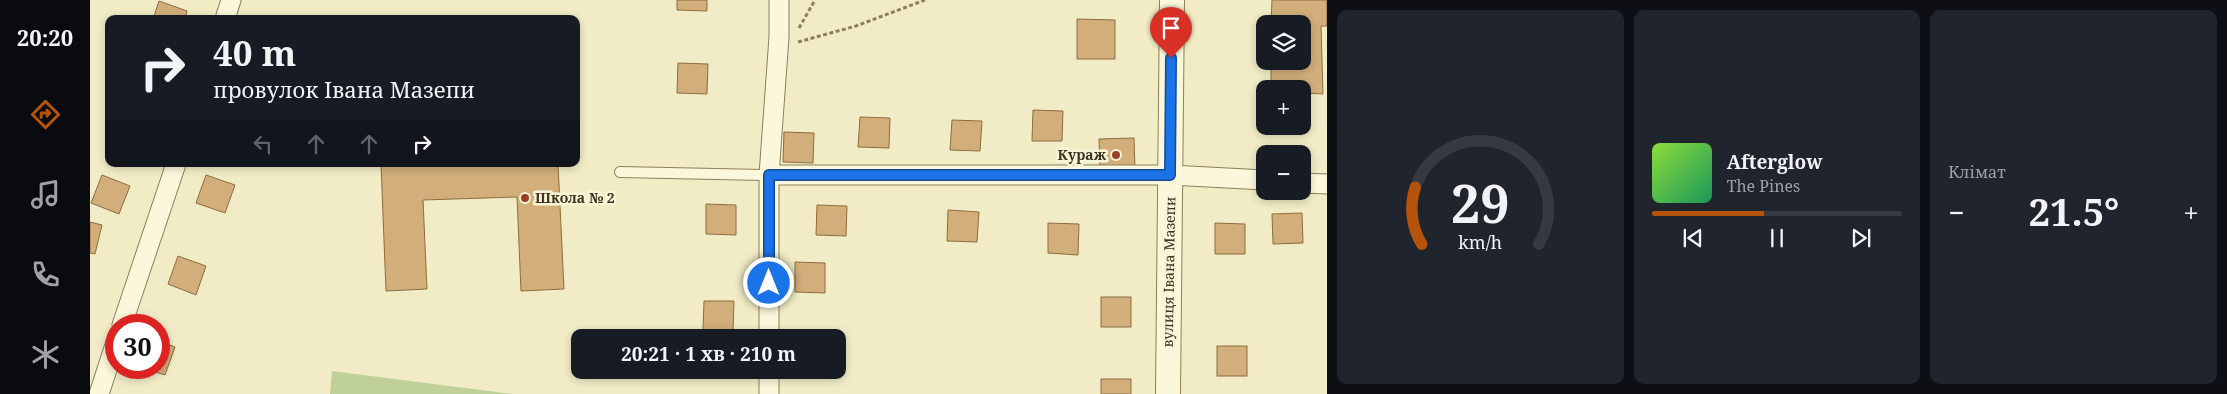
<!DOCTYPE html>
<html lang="uk">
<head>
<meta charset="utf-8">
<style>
	body { margin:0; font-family:"Noto Serif",serif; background:#20242c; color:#f1f3f6; height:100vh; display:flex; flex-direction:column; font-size:19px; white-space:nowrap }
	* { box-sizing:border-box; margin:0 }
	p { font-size:16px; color:#9ea1a6 }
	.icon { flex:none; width:28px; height:28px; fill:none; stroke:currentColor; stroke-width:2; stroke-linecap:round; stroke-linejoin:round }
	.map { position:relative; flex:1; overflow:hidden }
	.drawer { display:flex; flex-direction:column; gap:10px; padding:10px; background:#0d0f14; width:900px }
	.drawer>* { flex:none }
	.banner { position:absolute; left:15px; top:15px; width:475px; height:152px; border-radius:10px; box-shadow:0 2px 8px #0003; background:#171b24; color:#f1f3f6; overflow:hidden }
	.controls { position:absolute; left:1166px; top:15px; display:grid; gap:10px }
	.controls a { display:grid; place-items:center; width:55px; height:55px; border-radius:10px; background:#171b24; box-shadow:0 2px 8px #0003; font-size:25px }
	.speed { position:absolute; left:15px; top:314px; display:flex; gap:10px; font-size:25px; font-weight:700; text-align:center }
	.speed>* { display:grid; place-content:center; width:65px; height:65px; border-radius:50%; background:#171b24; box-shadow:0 2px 8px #0003; line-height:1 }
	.speed .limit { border:8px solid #d22; background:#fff; color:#111 }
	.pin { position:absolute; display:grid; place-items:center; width:42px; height:42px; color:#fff; margin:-51px -21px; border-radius:50% 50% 50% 0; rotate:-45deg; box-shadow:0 0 5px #0007 }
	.pin .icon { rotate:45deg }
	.me { position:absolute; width:55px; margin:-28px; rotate:0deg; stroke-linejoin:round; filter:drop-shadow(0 0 4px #0008) }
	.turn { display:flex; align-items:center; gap:18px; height:105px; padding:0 25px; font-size:22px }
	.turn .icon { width:65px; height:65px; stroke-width:2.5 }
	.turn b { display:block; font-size:35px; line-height:42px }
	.lanes { display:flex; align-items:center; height:48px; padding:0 25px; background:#0003; justify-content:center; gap:25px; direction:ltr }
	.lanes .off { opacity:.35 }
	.big { font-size:38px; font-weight:700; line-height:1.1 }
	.drawer .tile { flex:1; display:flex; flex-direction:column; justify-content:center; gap:8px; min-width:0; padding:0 18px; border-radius:10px; background:#20242c }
	.drawer .dial { align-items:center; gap:0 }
	.dial svg { height:130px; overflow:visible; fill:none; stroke:#363941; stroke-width:7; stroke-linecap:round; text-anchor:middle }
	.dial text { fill:#f1f3f6; stroke:none }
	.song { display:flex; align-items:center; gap:15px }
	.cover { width:60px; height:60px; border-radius:8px; background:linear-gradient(135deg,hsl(90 70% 55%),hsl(150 70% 35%)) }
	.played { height:5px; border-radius:2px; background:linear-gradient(90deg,#b45309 45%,#363941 45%) }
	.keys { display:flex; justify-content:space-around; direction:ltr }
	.heat { display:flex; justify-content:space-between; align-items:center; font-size:28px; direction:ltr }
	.drawer .tiles { flex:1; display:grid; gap:10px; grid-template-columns:repeat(3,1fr) }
	.trip { position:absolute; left:481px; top:329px; width:275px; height:50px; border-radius:10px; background:#171b24; box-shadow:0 2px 8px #0003; font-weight:700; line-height:50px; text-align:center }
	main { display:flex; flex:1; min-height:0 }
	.tab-bar { display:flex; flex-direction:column; width:90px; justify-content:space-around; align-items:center; background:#090b0e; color:#9ea1a6 }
	.tab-bar .icon { width:35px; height:35px }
	.tab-bar .on { color:#b45309 }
	.tab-bar b { font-size:22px; color:#f1f3f6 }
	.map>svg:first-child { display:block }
	.green { fill:#bfd099 }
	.building { fill:#d1ae7a; stroke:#8e6d3f }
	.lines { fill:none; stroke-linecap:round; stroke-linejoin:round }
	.service-casing { stroke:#8d7f5a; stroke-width:12 }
	.minor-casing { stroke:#8d7f5a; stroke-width:21 }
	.tertiary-casing { stroke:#8d7f5a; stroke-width:26 }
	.path { stroke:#8d7f5a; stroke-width:3; stroke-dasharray:4 2.5; stroke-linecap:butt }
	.service { stroke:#fbf7da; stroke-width:10 }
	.minor { stroke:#fbf7da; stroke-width:19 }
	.tertiary { stroke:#fbf7da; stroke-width:24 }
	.route-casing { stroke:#114b97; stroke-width:12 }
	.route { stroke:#1a73e8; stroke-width:9 }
	.poi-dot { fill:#a03d27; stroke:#f8f4d6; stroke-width:2 }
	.labels { text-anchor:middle; stroke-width:5; stroke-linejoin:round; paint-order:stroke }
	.poi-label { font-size:14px; font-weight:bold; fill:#3d331f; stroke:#f8f4d6; text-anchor:end }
	.street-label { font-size:14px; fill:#3d331f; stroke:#f8f4d6 }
</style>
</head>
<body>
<main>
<nav class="tab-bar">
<b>20:20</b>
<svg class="icon on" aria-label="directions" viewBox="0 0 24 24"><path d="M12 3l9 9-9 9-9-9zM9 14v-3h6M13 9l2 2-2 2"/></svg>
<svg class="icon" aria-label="music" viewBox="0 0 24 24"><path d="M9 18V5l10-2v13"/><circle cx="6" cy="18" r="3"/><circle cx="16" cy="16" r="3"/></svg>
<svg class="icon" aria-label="phone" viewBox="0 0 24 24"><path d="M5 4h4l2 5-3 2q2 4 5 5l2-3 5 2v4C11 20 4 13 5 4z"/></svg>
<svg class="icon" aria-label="climate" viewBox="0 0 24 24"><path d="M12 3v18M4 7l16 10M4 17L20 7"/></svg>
</nav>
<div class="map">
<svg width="1237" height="394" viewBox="0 0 1237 394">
	<rect width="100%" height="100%" fill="#f1ecc6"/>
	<polygon class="green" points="242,371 422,394 240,394"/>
	<g class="building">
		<polygon points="587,0 617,0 617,11 587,10"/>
		<polygon points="1182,0 1237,0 1237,26 1231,26 1233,94 1212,93 1212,89 1181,89 1181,61 1212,61 1212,24 1181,24"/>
		<polygon points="69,1 97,11 95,19 63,19"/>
		<polygon points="987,19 1025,20 1025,59 987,59"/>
		<polygon points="588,63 618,64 617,94 587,93"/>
		<polygon points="943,110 973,111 972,141 942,141"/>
		<polygon points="770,117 800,118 799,148 768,147"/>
		<polygon points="862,120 892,121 890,151 860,150"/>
		<polygon points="694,132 724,133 723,163 693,162"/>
		<polygon points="1044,138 1045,169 1010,170 1009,139"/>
		<polygon points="291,164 468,164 474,289 431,291 427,197 333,200 337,289 296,291"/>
		<polygon points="12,175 40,186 29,214 1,203"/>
		<polygon points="116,175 145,185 135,213 106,203"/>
		<polygon points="616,204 646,205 646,235 616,234"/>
		<polygon points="727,205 757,206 756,236 726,235"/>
		<polygon points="858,210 889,212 887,242 857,241"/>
		<polygon points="1212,213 1213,243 1183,244 1182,214"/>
		<polygon points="0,222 12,225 5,254 0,253"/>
		<polygon points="958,223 989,224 988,255 958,253"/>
		<polygon points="1125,223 1155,224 1155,254 1125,254"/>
		<polygon points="88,256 116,266 106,295 78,284"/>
		<polygon points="705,262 735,263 735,293 705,292"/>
		<rect x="1011" y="297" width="30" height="30"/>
		<polygon points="614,301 644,301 643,331 613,331"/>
		<polygon points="704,331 734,331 734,338 703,338"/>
		<polygon points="69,341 85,347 75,375 53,368 69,368"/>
		<rect x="1127" y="346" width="30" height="30"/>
		<rect x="1011" y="379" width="30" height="15"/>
	</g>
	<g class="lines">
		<defs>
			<polyline id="service" points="530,172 679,175"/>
			<g id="minor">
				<polyline points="135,19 141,0"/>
				<polyline points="679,175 1080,175 1175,180"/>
				<polyline points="1212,183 1237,184"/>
				<polyline points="32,325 86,164"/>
				<polyline points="679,338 679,175 689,37 689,0"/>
				<polyline points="679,370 679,394"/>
				<polyline points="9,394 26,342"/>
			</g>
			<polyline id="tertiary" points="1078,394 1082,0"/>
		</defs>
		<use href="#service" class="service-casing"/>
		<use href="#minor" class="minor-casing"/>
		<use href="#tertiary" class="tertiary-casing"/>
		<g class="path">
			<polyline points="709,28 725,0"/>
			<polyline points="708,42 766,26 835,0"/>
		</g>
		<use href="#service" class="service"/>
		<use href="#minor" class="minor"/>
		<use href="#tertiary" class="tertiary"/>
	</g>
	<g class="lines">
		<defs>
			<polyline id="route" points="679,283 679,175 1080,175 1081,58"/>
		</defs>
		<use href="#route" class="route-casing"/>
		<use href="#route" class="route"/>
	</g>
	<g class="poi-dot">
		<circle cx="1026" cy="155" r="5"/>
		<circle cx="435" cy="198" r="5"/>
	</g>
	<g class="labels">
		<g class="poi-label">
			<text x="1016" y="160">Кураж</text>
			<text x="445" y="203" text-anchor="start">Школа № 2</text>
		</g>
		<g class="street-label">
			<text transform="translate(1079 272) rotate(-89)" y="5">вулиця Івана Мазепи</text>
		</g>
	</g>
</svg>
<div class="controls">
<a><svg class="icon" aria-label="layers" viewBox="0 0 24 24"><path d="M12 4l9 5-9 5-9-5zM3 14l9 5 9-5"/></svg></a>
<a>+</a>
<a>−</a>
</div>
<div class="speed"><div class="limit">30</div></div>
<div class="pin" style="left:1081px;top:58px;background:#d93025"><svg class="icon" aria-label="arrive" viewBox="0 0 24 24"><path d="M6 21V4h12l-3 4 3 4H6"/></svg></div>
<svg class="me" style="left:679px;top:283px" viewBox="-20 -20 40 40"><circle r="17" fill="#1a73e8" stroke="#fff" stroke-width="3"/><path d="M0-11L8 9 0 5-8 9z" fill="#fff"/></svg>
<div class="trip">20:21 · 1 хв · 210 m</div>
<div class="banner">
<div class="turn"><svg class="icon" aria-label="right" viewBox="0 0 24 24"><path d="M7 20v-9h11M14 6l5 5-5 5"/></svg><div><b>40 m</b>провулок Івана Мазепи</div></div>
<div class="lanes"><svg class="icon off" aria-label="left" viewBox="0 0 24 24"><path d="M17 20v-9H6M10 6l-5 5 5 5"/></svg><svg class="icon off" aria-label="ahead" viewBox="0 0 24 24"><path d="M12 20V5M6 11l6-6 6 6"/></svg><svg class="icon off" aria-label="ahead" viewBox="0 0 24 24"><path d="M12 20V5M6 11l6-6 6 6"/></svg><svg class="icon" aria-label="right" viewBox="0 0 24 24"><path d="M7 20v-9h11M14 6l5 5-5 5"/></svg></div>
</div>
</div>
<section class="drawer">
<div class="tiles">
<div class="tile dial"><svg viewBox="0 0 100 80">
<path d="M14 69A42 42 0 1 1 86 69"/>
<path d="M14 69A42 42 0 0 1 10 34" stroke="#b45309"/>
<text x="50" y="56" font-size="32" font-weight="700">29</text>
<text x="50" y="72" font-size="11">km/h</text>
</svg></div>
<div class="tile">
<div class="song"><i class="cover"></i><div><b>Afterglow</b><p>The Pines</p></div></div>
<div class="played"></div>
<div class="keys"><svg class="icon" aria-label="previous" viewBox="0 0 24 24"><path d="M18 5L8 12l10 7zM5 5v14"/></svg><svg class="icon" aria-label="pause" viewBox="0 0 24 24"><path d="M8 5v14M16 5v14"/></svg><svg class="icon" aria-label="next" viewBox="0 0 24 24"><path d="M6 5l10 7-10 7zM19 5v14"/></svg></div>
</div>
<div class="tile"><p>Клімат</p>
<div class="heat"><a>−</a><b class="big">21.5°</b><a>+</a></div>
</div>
</div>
</section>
</main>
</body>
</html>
